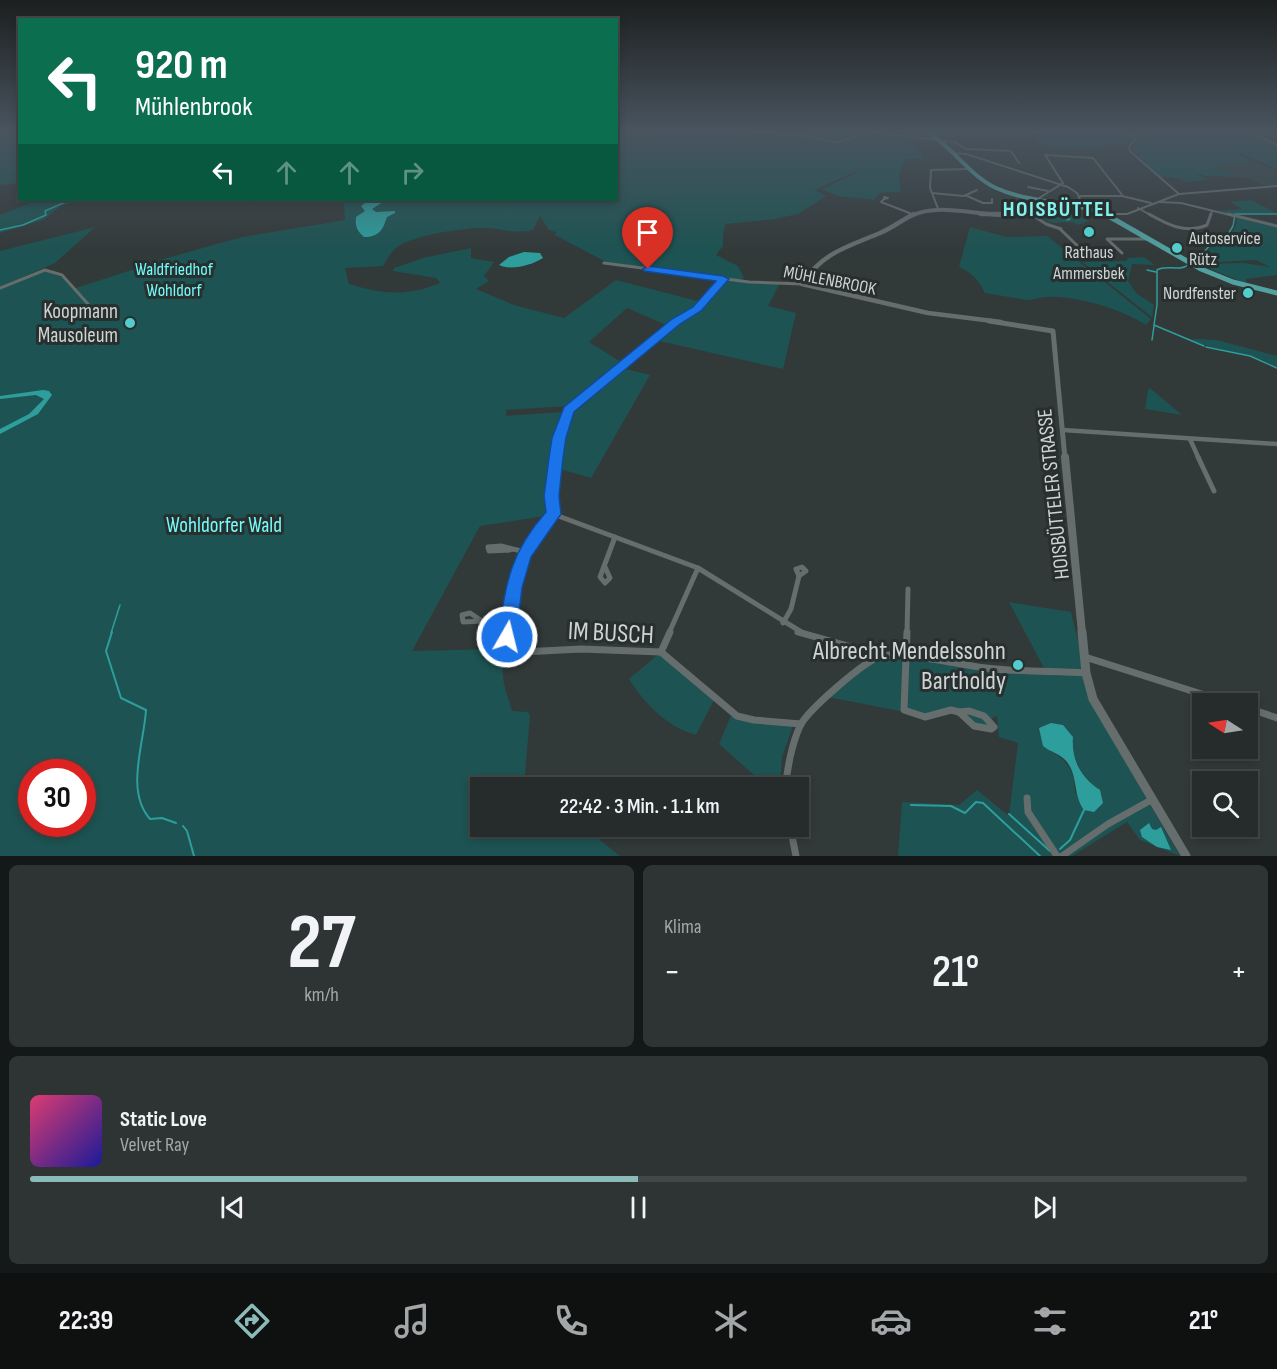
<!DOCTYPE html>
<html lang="de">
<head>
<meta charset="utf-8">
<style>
	body { margin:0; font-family:"Sofia Sans Condensed",sans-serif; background:#2e3333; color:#f1f3f6; height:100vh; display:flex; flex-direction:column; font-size:22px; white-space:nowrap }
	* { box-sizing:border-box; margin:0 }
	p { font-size:20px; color:#a4a7a9 }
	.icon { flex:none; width:33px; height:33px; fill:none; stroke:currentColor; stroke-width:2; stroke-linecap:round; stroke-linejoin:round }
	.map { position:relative; height:856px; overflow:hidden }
	.sheet { display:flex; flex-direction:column; gap:9px; padding:9px; background:#151818; flex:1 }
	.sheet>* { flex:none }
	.guide { position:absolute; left:18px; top:18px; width:600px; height:183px; border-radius:0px; box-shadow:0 3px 9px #0003,0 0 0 2px #424747; background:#0b6e4f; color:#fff; overflow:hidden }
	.needle { width:39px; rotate:282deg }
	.buttons { position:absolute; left:1192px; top:693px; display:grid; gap:12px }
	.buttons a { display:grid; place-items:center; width:66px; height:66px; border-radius:0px; background:#262b2b; box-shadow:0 3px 9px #0003,0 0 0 2px #424747; font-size:30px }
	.speed { position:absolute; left:18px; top:759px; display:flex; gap:12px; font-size:30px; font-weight:700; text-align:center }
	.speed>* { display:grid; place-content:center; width:78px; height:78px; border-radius:50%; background:#262b2b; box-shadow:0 3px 9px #0003,0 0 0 2px #424747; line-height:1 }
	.speed .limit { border:9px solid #d22; background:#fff; color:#111 }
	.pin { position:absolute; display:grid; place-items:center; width:51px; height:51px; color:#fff; margin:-62px -26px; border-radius:50% 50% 50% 0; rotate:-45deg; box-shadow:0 0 6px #0007 }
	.pin .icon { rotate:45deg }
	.me { position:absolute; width:66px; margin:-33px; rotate:8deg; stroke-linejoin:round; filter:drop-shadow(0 0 4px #0008) }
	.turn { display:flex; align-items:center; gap:21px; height:126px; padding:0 18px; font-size:27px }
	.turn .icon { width:78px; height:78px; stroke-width:2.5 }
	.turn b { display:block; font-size:42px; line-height:51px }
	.lanes { display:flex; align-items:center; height:57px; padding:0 18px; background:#0003; justify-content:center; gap:30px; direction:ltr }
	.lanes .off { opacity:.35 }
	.big { font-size:45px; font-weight:600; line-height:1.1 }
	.sheet .card { flex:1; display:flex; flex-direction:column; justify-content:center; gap:9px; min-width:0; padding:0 21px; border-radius:9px; background:#2e3333 }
	.sheet .dial { align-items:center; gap:0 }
	.dial b { font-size:78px; line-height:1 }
	.song { display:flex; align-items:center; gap:18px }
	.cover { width:72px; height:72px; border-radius:9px; background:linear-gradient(135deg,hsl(340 70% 55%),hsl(240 70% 35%)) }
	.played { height:6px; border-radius:3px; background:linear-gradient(90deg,#8bbbb9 50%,#424747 50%) }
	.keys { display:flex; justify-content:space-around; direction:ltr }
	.heat { display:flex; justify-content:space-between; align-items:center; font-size:33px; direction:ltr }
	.sheet .tiles { flex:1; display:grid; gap:9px; grid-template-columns:1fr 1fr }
	.card:last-child { grid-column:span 2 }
	.trip { position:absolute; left:470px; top:777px; width:339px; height:60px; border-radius:0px; background:#262b2b; box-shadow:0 3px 9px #0003,0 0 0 2px #424747; font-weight:600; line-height:60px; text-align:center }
	.tab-bar { display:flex; height:96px; justify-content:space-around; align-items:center; background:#0f1111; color:#a4a7a9 }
	.tab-bar .icon { width:42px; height:42px }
	.tab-bar .current { color:#8bbbb9 }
	.tab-bar b { font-size:27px; color:#f1f3f6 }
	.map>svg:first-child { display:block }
	.built { fill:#354544 }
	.green { fill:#1d5352; fill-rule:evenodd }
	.water { fill:#2e9e9c }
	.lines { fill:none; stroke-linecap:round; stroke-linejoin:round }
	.stream-far1 { stroke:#2e9e9c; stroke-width:1.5 }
	.stream { stroke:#2e9e9c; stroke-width:2 }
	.street-far4 { stroke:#656d6d; stroke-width:2 }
	.street-far3 { stroke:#656d6d; stroke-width:3 }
	.street-far2 { stroke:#656d6d; stroke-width:4.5 }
	.street-far1 { stroke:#656d6d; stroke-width:5 }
	.street { stroke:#656d6d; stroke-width:7 }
	.secondary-far4 { stroke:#656d6d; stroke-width:4 }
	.secondary-far3 { stroke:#656d6d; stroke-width:4.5 }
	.secondary-far2 { stroke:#656d6d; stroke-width:5 }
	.secondary-far1 { stroke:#656d6d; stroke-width:8 }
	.secondary { stroke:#656d6d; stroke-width:9 }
	.primary-far1 { stroke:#51a1a0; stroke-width:4 }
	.primary { stroke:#51a1a0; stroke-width:5 }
	.route { fill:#1a73e8; stroke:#114b97; stroke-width:1.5 }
	.poi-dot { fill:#53cdcb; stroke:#282f2f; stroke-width:2 }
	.labels { text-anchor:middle; stroke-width:6; stroke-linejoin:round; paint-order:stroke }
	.far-poi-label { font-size:18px; fill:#ced3d3; stroke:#282f2f; text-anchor:start }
	.far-park-label { font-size:18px; fill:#72fcfa; stroke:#282f2f }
	.far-street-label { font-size:18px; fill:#ced3d3; stroke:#282f2f }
	.poi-label { font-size:21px; fill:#ced3d3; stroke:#282f2f; text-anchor:end }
	.street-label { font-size:21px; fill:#ced3d3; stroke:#282f2f }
	.park-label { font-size:21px; fill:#72fcfa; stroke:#282f2f }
	.far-district-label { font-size:22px; font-weight:bold; letter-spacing:1.5px; fill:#85f1ef; stroke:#282f2f }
	.near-street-label { font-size:26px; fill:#ced3d3; stroke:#282f2f }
	.near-poi-label { font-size:26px; fill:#ced3d3; stroke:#282f2f; text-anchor:end }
</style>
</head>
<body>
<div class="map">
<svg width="1277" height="856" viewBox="0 0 1277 856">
	<rect width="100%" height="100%" fill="#323939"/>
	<polygon class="built" points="1248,159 1277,171 1277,185 1266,186 1244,177 1238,177 1213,165 1246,161"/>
	<g class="green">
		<polygon points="0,132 19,132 19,183 0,185"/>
		<path d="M617,132h36l-3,6 -32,5 36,-4 4,-7 118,2 -4,-2h84l-3,5 -15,5 23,-2v-8h8l58,9 -17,-1 14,19h-18l-7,16 2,17 -21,1 -6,7 -37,-4 -15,-7 36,-17 -2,-1 -41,19 11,6 -28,18 -24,5 -48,5 -3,8v14l-7,9 22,11 6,12 -3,2 39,3 -12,23 28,7 -13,56 -128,-29 18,-12 -46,-20 -38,34 32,20 -7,6 -45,38 -63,4v6l57,-4 -9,28 -9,76 -65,10 -68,125 88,-2 4,35 8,27 16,1 2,3 -6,72 -44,1v38l109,1 2,6 29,23h-620v-567l46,-18 20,8 6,10 4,-1 74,-24 -1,-1 93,-26 103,-17 -1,-20h272zM540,216l9,14 7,2 -1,3 51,27 124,18 -9,4 -16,19 -89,-23 -52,38 -50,-13 -38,-16 13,-8 -5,-5 10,-14 -23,-4v-10l-48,10 -29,10 -1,3 43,7 4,5c-33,14 -58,11 -91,1l-4,-16 38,-2c4,-7 8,-14 14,-19 16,-12 70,-20 90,-19 16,1 30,6 46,2zM32,772h50v52h-50z"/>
		<polygon points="1031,132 1129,132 1133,139 1127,145 1101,146 1104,149 1041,146"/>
		<polygon points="1132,132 1248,132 1277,146 1277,169 1230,149 1248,159 1247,161 1214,165 1238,177 1206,176 1193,172 1208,180 1185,182 1180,178 1161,177 1133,151 1132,147 1137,140"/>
		<polygon points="38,200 82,200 61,206 43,220 0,233 0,215"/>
		<polygon points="1251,200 1277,213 1234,215 1215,211 1242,209 1230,202"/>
		<polygon points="1045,203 1059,205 1057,208 1089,221 1077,225 1073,222 1050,223 1032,209 1036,204"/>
		<polygon points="1237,218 1277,227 1277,275 1246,279 1245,283 1198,264 1244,263 1270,267 1256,260 1199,263 1217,239 1229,237 1236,226"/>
		<polygon points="95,227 55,263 0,287 0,251"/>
		<path d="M970,227l36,10 41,-1 104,83 -5,6c-21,-15 -74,-31 -100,-28 -7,0 -12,3 -19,3l-42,-7c-7,-13 -11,-19 -26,-26z"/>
		<polygon points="1144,257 1155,265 1132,264 1128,281 1136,293 1154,305 1152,317 1082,262 1126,261 1128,258"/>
		<path d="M1195,339l22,1 60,16v11c-27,-15 -58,-15 -87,-27z"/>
		<polygon points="622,368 650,375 591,478 560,469 565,441 574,413 601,390"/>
		<polygon points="1150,388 1182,415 1145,409 1148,390"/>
		<path d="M1009,602l62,10 15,61 3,27 91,156 -40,-16 -13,-18 -55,34h-174l4,-54 57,3 18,-15 32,26 9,-73 -19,-6 -2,-21 -7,3 4,8 -20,-1 -15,-14 -29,5 -102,-20 28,-27 28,-15 104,13 57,2zM1072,737v15l14,29 -11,13c-1,-24 -5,-32 -26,-44z"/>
		<path d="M661,652l54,46 -19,37c-29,-8 -51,-31 -67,-56z"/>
		<polygon points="732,713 737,716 794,723 782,757 780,787 774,787 763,777 754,775 719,744"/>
	</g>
	<g class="water">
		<path d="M369,200h24l2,2h-12l-11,7 4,3 19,-1v2l-8,4c-4,12 -7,20 -23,20 -7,-6 -9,-11 -8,-20l9,-6 -4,-5z"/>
		<path d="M524,252l16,1 3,5c-11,7 -32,13 -44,7l10,-8z"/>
		<polygon points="43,390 49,391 52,395 38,414 0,434 0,429 29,414 44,399 36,395 0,399 0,396"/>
		<path d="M1051,723l12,2 10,12c-2,22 8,41 27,53l3,13 -9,9 -10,-2c-11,-15 -6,-34 -17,-48 -6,-8 -17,-10 -24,-16l-4,-18z"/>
		<polygon points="1149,823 1152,829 1156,830 1161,827 1171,850 1157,847 1142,837 1140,830"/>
	</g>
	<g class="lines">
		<g class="stream-far1">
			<polyline points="1067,220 1070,219"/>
			<polyline points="0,230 23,225 46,215 45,211 70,200"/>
			<polyline points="1073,257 1077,254"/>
			<polyline points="1194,264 1216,238 1227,236 1233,226 1235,214 1277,214"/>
			<path d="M1188,265c-9,7 -21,-1 -31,5v35l-3,20 50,21"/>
			<polyline points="1147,270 1156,272"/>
			<polyline points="1152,340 1154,326"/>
			<polyline points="1206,347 1250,356 1277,368"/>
			<polyline points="111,633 120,605"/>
		</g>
		<g class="stream">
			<path d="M112,632l-6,19 15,47 25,12c-2,34 -21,81 4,109l12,-1 14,5"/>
			<polyline points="911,805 951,806 965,813 976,802 983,803 1040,856"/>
			<polyline points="1009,814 1050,851"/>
			<polyline points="183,826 187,831 194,856"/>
			<polyline points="1060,849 1070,840 1084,810"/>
		</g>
		<g class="street-far4">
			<polyline points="754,132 798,135 836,142 854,138 858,132"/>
			<polyline points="873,132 954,142 966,149 1011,151 1019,163"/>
			<polyline points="1131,132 1135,140 1128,147 1131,152 1179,194"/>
			<polyline points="1250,132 1277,145"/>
			<polyline points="954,153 966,154 1068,187 1077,193 1084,207"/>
			<polyline points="1045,155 1093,158 1123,196"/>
			<polyline points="1028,187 1048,191"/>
			<polyline points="932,193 964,196 977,190"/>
			<polyline points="965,195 983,203 992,203 992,199"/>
			<polyline points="1080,196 1122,196 1151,203"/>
			<polygon points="884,197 888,198 884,199"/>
			<polyline points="884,199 881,202 912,214"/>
			<polyline points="1036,200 1063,183 1045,155"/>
			<polyline points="1160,202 1181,203 1234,216"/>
			<polyline points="1138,208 1152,216"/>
			<polyline points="1025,210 1034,216"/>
			<polyline points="939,211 930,188 931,170 968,169"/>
			<polyline points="1105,214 1127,214 1179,194 1277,186"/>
			<polyline points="1210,216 1212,211"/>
		</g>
		<g class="street-far3">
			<polyline points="1031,214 1046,224 1061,229"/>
			<path d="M1149,214c19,11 37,20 58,11l4,-11"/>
			<polyline points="1228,214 1277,226"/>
			<polyline points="1059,228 1084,252"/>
			<polyline points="1122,253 1107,239 1148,239"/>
			<polyline points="604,263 749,282 802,284"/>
			<polyline points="0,288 45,270 62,275 88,304"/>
			<polyline points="676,322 697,309 723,279"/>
		</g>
		<g class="street-far2">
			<polyline points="1063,430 1277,444"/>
			<polyline points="1190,439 1199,459"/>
			<polyline points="556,459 559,438 568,410 678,321"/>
		</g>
		<g class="street-far1">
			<polyline points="1198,457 1214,491"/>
			<polyline points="553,514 698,568 803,633"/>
			<polyline points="553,514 551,496 556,457"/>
			<polyline points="510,550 489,551 488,547 501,546 525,552"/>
			<polyline points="605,567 610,578 605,583 600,577 615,537"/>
			<polygon points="802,567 806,571 799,576 796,569"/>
			<polygon points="470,613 482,621 463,622 462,615"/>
			<polyline points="482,621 509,621"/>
			<polyline points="783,623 791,609 799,576"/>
			<path d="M507,633c7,-47 15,-81 46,-119"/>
			<polyline points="669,633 698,568"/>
			<polyline points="907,633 908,589"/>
		</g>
		<g class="street">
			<polyline points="507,632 504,653 581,649 661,652 737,716 754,720 801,724"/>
			<polyline points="798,632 855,648 871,659"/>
			<polyline points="907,632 904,710 925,717 951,710 959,712"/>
			<polyline points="661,652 670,632"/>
			<polyline points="1085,657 1233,704"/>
			<polyline points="1248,708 1277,718"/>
			<polygon points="969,711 984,716 994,727 991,729 974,726 959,712"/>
			<path d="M785,788c3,-21 6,-42 15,-62 7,-15 66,-67 82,-70 22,-5 78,9 104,12 33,4 67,3 100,5"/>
			<polyline points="1027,798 1028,812 1057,856"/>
			<polyline points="790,826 796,856"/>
			<polyline points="1062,856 1108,824 1151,800"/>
		</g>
		<path class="secondary-far4" d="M911,216c28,-14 67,0 97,-1l11,-2 17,-13"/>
		<g class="secondary-far3">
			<path d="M914,214c-12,6 -22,14 -34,19 -33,14 -57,19 -78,51l126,29 73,9"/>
			<polyline points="981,214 1012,214"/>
		</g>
		<polyline class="secondary-far2" points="989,321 1053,331 1065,459"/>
		<polyline class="secondary-far1" points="1065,457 1082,633"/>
		<polyline class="secondary" points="1082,632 1086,673 1093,699 1186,856"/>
		<path class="primary-far1" d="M928,132c25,16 41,43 68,56 35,16 76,12 112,28"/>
		<polyline class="primary" points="1105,214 1201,269 1233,282 1277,293"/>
	</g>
	<linearGradient id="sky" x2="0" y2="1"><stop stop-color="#1c1f1f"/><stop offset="0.52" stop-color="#49545f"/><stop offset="1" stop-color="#49545f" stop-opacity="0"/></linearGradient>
	<rect width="1277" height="252" fill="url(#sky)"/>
	<path class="route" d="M648,266l75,10 6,3 -28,32 -21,13 -106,88 -8,26 -3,20 -4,38 2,18 -30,43 -9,31 -6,49 -3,5 -6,3 -7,-3 -2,-5c8,-53 11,-83 48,-125l-2,-16 5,-38 3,-20 12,-31 108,-88 21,-12 23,-26 -72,-10 -1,-2z"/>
	<g class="poi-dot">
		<circle cx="1089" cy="232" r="6"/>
		<circle cx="1177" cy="248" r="6"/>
		<circle cx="1248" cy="293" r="6"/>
		<circle cx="130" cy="323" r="6"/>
		<circle cx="1018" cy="665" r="6"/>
	</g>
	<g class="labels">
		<g class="far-poi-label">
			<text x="1189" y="244">Autoservice<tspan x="1189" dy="21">Rütz</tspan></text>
			<text x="1089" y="258" text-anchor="middle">Rathaus<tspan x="1089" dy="21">Ammersbek</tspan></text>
			<text x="1236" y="299" text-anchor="end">Nordfenster</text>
		</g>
		<g class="far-park-label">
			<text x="174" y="275">Waldfriedhof<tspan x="174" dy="21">Wohldorf</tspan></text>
		</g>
		<g class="far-street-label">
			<text transform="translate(830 280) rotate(11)" y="6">MÜHLENBROOK</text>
		</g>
		<g class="poi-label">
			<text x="118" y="318">Koopmann<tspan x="118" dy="24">Mausoleum</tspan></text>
		</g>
		<g class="street-label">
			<text transform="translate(1053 494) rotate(-96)" y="7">HOISBÜTTELER STRASSE</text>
		</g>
		<g class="park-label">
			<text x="224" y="532">Wohldorfer Wald</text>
		</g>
		<g class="far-district-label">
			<text x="1059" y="216">HOISBÜTTEL</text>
		</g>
		<g class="near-street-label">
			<text transform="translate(611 632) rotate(3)" y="9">IM BUSCH</text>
		</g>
		<g class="near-poi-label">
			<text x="1006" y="659">Albrecht Mendelssohn<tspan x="1006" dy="30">Bartholdy</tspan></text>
		</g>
	</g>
</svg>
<div class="buttons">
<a><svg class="needle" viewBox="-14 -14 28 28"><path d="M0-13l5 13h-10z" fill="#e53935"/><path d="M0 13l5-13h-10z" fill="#a4a7a9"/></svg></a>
<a><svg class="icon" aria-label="search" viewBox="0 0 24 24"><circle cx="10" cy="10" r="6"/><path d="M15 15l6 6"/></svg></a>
</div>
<div class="speed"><div class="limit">30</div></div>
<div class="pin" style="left:648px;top:269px;background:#d93025"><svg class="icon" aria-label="arrive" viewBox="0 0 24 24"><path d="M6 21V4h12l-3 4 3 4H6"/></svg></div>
<svg class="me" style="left:507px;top:637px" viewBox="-20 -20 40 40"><circle r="17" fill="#1a73e8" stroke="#fff" stroke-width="3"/><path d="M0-11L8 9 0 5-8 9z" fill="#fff"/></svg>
<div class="trip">22:42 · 3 Min. · 1.1 km</div>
<div class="guide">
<div class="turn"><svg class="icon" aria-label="left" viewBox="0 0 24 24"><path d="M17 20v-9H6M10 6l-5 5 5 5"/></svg><div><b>920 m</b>Mühlenbrook</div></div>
<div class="lanes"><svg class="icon" aria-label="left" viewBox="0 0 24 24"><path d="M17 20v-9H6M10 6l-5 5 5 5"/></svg><svg class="icon off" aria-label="ahead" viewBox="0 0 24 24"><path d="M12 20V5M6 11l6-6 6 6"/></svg><svg class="icon off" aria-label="ahead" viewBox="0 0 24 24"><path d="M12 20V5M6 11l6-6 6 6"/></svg><svg class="icon off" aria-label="right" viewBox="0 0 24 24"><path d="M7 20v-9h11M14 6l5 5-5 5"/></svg></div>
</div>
</div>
<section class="sheet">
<div class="tiles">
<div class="card dial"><b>27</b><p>km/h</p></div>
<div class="card"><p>Klima</p>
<div class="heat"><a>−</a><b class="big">21°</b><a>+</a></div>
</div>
<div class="card">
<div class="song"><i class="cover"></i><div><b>Static Love</b><p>Velvet Ray</p></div></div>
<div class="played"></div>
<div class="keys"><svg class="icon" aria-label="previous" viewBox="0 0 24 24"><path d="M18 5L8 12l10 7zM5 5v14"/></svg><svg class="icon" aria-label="pause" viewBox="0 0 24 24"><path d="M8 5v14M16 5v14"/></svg><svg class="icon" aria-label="next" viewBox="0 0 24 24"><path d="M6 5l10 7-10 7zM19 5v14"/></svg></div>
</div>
</div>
</section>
<nav class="tab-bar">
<b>22:39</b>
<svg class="icon current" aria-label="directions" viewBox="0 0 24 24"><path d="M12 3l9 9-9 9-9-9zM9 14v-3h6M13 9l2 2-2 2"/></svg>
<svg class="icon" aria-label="music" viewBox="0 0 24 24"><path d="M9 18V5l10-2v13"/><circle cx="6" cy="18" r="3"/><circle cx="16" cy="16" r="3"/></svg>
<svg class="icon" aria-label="phone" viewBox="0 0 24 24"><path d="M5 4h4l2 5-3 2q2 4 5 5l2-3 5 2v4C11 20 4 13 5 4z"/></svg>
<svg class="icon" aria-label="climate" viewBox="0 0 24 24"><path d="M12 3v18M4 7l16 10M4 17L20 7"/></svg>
<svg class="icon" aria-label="car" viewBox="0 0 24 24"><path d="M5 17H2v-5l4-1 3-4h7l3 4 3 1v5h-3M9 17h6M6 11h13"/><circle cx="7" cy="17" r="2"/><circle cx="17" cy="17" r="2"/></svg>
<svg class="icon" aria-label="filters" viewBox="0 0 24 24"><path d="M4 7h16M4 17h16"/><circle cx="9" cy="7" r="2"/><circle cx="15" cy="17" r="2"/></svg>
<b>21°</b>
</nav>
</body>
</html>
